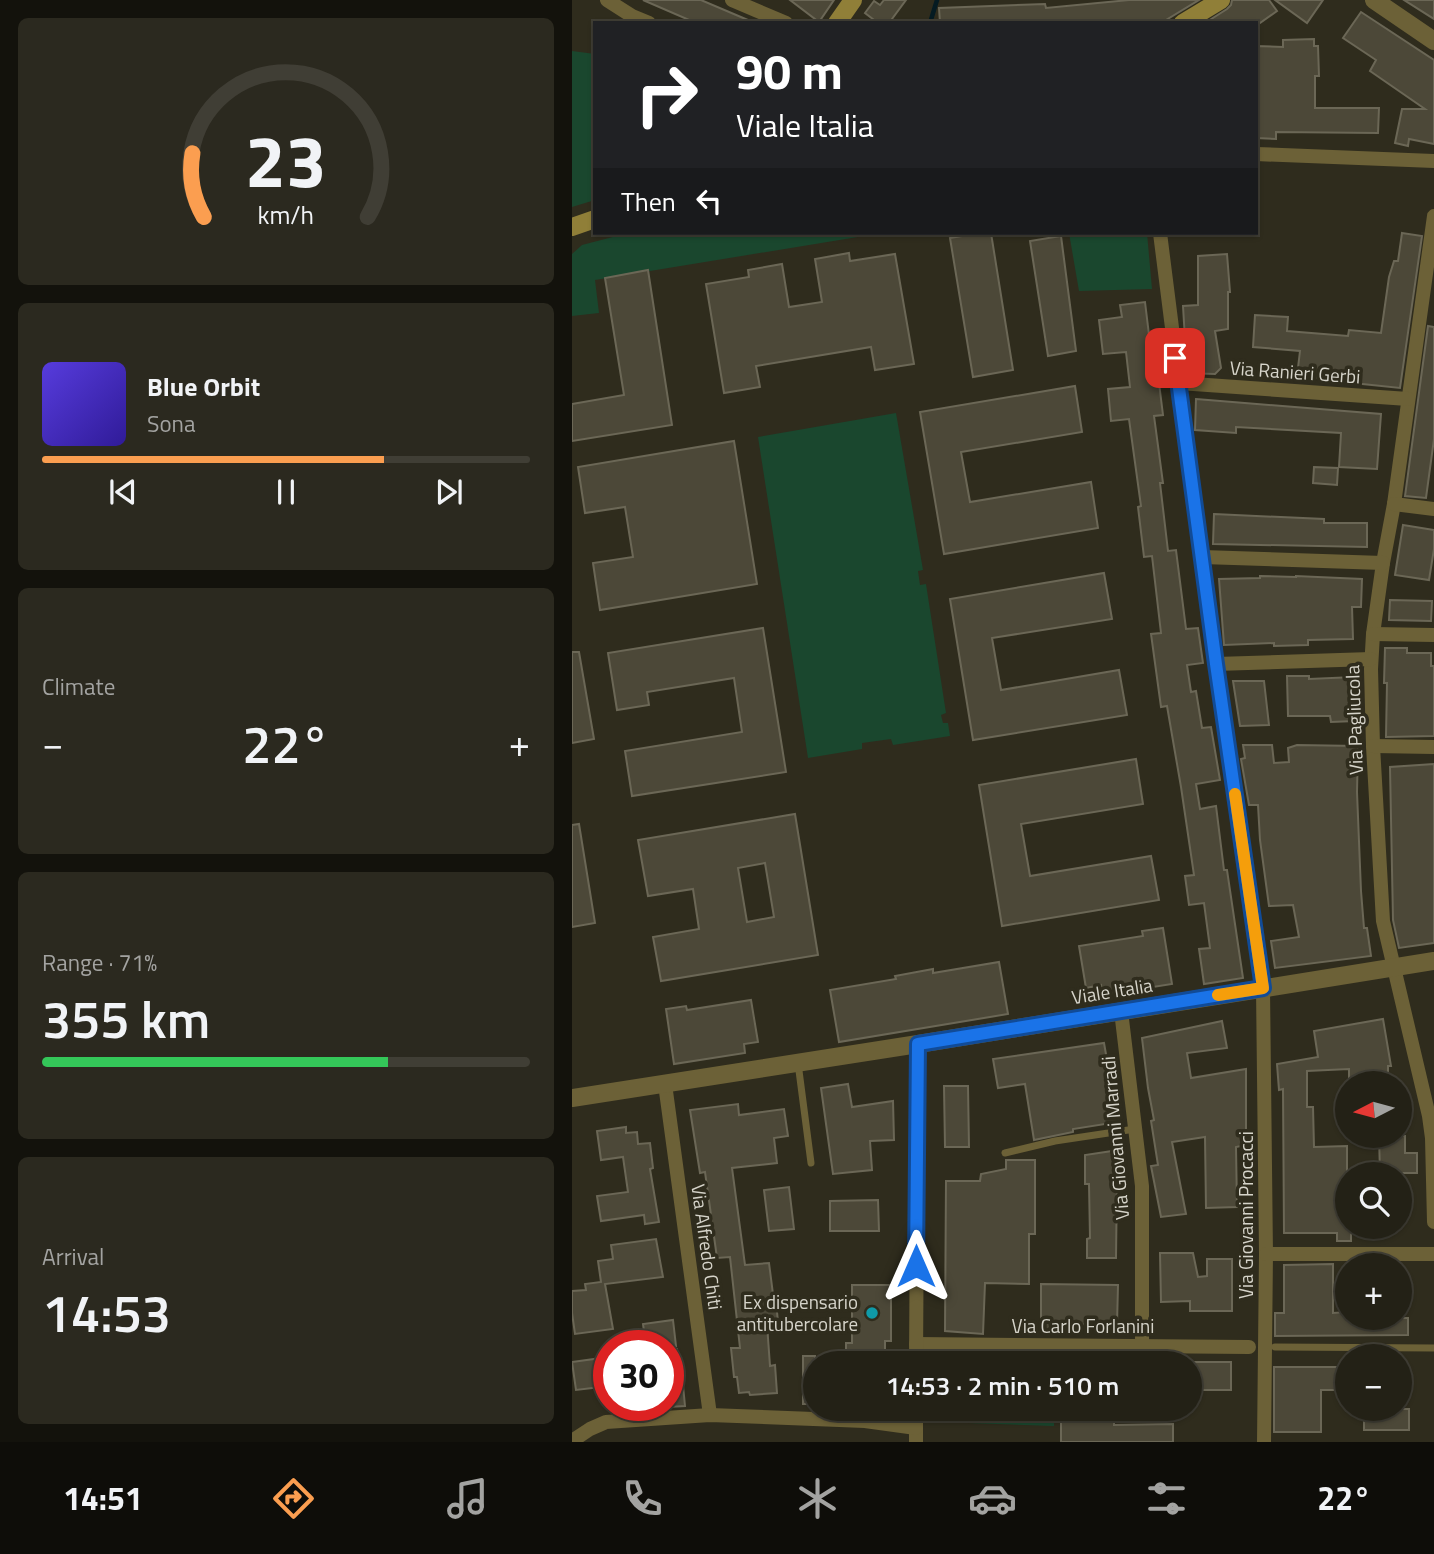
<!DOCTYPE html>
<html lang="en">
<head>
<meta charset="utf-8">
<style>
	body { margin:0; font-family:"Titillium Web",sans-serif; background:#2b291f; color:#f1f3f6; height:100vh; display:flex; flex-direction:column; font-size:26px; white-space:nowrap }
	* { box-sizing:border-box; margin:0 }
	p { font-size:23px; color:#a3a3a1 }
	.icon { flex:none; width:38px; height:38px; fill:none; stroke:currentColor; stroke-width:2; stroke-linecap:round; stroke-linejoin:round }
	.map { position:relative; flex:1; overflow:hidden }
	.sheet { display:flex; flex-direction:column; gap:18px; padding:18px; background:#13120c; width:572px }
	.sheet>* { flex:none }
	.hud { position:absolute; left:21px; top:21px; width:665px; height:214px; border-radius:0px; box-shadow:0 2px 5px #0004,0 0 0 2px #403e35; background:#202124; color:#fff; overflow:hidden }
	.needle { width:46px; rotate:264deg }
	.tools { position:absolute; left:763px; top:1071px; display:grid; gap:14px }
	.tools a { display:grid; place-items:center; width:77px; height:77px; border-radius:50%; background:#232116; box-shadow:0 2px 5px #0004,0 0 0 2px #403e35; font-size:35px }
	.speed { position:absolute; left:21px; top:1330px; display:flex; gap:14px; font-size:35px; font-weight:700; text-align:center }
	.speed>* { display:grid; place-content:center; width:91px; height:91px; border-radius:50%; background:#232116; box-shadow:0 2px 5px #0004,0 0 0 2px #403e35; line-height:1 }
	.speed .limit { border:10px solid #d22; background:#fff; color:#111 }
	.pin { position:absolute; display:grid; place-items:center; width:60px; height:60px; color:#fff; margin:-30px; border-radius:14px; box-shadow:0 4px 10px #0006 }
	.me { position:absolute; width:77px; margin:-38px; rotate:0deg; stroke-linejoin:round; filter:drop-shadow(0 0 5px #0008) }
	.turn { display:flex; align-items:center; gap:24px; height:147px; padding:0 28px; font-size:32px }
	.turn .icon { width:91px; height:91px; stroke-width:2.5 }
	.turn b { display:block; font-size:49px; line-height:60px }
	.then { display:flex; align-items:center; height:66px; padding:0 28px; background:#0003; gap:14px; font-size:26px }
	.big { font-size:52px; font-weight:600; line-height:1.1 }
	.sheet .tile { flex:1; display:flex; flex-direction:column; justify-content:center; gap:10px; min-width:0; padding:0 24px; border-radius:10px; background:#2b291f }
	.sheet .dial { align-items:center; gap:0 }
	.dial svg { height:182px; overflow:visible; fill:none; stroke:#403e35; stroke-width:7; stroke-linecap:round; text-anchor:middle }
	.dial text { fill:#f1f3f6; stroke:none }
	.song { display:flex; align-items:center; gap:21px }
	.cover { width:84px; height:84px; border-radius:10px; background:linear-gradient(135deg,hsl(250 70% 55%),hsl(250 70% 35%)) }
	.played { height:7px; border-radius:4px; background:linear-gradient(90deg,#fb9e50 70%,#403e35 70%) }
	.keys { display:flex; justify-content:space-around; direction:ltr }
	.heat { display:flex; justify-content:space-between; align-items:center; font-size:38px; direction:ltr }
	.charge { height:10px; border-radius:5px; background:linear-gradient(90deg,#34c759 71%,#403e35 0) }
	.trip { position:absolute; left:231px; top:1351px; width:399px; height:70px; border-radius:35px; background:#232116; box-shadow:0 2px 5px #0004,0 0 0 2px #403e35; font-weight:600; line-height:70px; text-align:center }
	.menu { display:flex; height:112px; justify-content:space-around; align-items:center; background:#0e0d09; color:#a3a3a1 }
	.menu .icon { width:49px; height:49px }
	.menu .selected { color:#fb9e50 }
	.menu b { font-size:32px; color:#f1f3f6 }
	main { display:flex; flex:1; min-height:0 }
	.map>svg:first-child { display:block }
	.green { fill:#1a472e }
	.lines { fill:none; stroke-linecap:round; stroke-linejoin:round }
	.stream { stroke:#051b22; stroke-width:4.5 }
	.building { fill:#4c4838; stroke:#6b6756; stroke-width:2; fill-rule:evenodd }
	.service { stroke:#6c6137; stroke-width:7 }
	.minor { stroke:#6c6137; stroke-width:14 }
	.tertiary { stroke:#6c6137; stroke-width:18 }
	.secondary { stroke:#907f38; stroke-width:18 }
	.route-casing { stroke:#114b97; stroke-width:18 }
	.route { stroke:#1a73e8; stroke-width:12 }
	.slow { stroke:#f59e0b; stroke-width:12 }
	.culture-dot { fill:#0f9aa8; stroke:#2f2c1d; stroke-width:2.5 }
	.labels { text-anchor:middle; stroke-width:7; stroke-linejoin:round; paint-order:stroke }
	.street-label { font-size:19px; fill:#d6d4ca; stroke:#2f2c1d }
	.poi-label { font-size:19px; fill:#d6d4ca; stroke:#2f2c1d; text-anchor:end }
</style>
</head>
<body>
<main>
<section class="sheet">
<div class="tile dial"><svg viewBox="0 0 100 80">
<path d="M14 69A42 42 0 1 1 86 69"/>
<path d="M14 69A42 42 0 0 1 9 41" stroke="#fb9e50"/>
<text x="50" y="56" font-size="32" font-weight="700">23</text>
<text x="50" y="72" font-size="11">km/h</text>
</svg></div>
<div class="tile">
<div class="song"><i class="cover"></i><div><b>Blue Orbit</b><p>Sona</p></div></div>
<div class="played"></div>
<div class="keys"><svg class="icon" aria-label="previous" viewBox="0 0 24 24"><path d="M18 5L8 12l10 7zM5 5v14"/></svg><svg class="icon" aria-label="pause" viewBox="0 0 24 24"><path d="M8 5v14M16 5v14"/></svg><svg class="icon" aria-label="next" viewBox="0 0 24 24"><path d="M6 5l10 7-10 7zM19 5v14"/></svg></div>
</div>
<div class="tile"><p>Climate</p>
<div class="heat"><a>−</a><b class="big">22°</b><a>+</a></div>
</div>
<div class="tile"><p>Range · 71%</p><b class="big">355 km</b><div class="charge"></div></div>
<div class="tile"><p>Arrival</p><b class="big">14:53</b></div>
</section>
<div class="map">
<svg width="862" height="1442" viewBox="0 0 862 1442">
	<rect width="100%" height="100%" fill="#2f2c1d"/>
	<g class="green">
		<polygon points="0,51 23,54 23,200 0,207"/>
		<polygon points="56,233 310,233 23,280 27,313 0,316 0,254 10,245"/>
		<polygon points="497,233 575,233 580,289 507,291"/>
		<polygon points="324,413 351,570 346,571 348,585 354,584 374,713 369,715 371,723 376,723 378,736 321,745 319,739 290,743 290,749 236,758 186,437"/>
		<polygon points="368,1409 482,1409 482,1426 368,1422"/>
	</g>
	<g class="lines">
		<polyline class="stream" points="358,23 365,0"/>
	</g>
	<g class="building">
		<polygon points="71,0 129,0 183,23 124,23"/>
		<polygon points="218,0 262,0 247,22"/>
		<polygon points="312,0 334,0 317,23 306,23 293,13 302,1 308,5"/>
		<polygon points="557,0 627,0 589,23 368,23 367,8 473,4 474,8"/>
		<polygon points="660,0 697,0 705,11 688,23 633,23 655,9 659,5"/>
		<polygon points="703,0 751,0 735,23"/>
		<polygon points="832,0 862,0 862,19"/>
		<polygon points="789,12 862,60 862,144 837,139 836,146 823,143 830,109 853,109 798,71 804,60 771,38"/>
		<polygon points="742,39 742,46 746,46 747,76 743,76 743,108 807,108 806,133 704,132 704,139 684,138 684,46 711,47 711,40"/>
		<polygon points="408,233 419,233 441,370 401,377 378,238"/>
		<polygon points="830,233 850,236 828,388 762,381 762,379 725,376 728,351 681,347 683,315 716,317 715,331 776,336 777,330 809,333 817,277 822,261 826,261"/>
		<polygon points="489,236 504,351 476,356 458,241"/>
		<polygon points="277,253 278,261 323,254 342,364 303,370 299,347 184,366 188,387 152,393 134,284 177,277 176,270 210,264 217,307 250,302 243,259"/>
		<polygon points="655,254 658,292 656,292 656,329 643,331 649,368 643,374 615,373 611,306 626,305 626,256"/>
		<polygon points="76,270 100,425 0,441 0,404 52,395 33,278"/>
		<polygon points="573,302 583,384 587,383 591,415 582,416 591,483 588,483 596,551 604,550 614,629 626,628 631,663 615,665 619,692 624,691 630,728 639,727 648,780 624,784 628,809 644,806 652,870 655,870 671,978 632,984 627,949 638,948 632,903 617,905 613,876 622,875 609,787 595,706 589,707 579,634 589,633 580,556 572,557 566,507 569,506 557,419 539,421 536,389 558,387 554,352 531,354 527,320 550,317 548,305"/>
		<polygon points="856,326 862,327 862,439 854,498 833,496"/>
		<polygon points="503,386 510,432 389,452 398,502 519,482 526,528 372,554 348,412"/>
		<polygon points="624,399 809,414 805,469 767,467 769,433 664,427 664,433 623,430"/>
		<polygon points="162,441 185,584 28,610 21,563 61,557 53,507 13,513 6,467"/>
		<polygon points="742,467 766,468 765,485 741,483"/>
		<polygon points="642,514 752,519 752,523 795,523 795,547 641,544"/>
		<polygon points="831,525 862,530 862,549 857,580 823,575"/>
		<polygon points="532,573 540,619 420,638 429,690 547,670 555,715 401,740 378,599"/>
		<polygon points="688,576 724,577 724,576 790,579 789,607 780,607 781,639 736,640 736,645 702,646 702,643 652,645 647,579 688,578"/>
		<polygon points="818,600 860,601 859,621 817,620"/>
		<polygon points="191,628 214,772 60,796 53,751 170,732 162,678 75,692 77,705 45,710 36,653"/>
		<polygon points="813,648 835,648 835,653 859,653 859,666 862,666 862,736 814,737 815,683 812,683"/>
		<polygon points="0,652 7,652 22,739 0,743"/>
		<polygon points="715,676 737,676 737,679 782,677 783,721 759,722 758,716 716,716"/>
		<polygon points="661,681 692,681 697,725 668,726"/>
		<polygon points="671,745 700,745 702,763 717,762 716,748 725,745 786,746 785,792 789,891 792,928 795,928 799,956 703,968 699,941 727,937 721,905 697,906 688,840 686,805 677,805 669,759 673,758"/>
		<polygon points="564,759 571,804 449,824 458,876 579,856 587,900 430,926 407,785"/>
		<polygon points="862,764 862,943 827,948 821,920 818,767"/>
		<path d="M223,814l23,141 -157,26 -8,-44 46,-8 -6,-40 -45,7 -10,-56zM193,863l9,54 -27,5 -9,-54z"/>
		<polygon points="7,824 23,923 0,927 0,825"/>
		<polygon points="591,928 600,984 530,995 529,985 514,988 507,946 571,936 570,931"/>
		<polygon points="427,962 436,1014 267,1042 258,990 324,979 323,976 361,969 361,973"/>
		<polygon points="179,1000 186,1042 172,1044 173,1053 102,1064 94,1009 114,1006 115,1010"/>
		<polygon points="811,1019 819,1066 816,1066 816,1083 777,1083 777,1069 735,1071 735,1107 741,1107 742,1147 775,1146 775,1227 779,1227 779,1241 765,1241 765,1233 712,1233 711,1089 707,1090 705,1064 746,1057 742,1031"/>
		<polygon points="650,1021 655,1048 615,1053 619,1078 674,1069 674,1145 664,1147 665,1207 634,1208 633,1137 600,1142 614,1214 589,1217 579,1166 586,1165 579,1121 582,1120 576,1088 570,1038"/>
		<polygon points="532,1043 546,1122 501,1129 501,1132 462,1140 453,1084 426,1088 421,1059"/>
		<polygon points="276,1084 280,1107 321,1101 322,1140 298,1141 300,1170 261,1174 249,1088"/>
		<polygon points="372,1086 396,1086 397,1147 373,1147"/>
		<polygon points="166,1104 167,1115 212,1109 216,1136 202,1138 205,1163 160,1168 173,1265 197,1263 202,1302 204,1302 206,1322 195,1324 198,1366 203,1365 205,1393 178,1395 177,1392 167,1393 165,1377 162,1377 159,1348 168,1348 158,1257 145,1258 133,1172 128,1173 118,1110"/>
		<polygon points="54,1127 54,1133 65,1132 66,1144 78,1143 81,1168 78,1169 87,1222 73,1224 72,1215 29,1221 25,1196 56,1192 51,1157 29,1160 25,1131"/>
		<polygon points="807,1136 833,1136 833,1153 845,1153 845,1173 808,1173"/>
		<polygon points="547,1150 550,1179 545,1179 544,1258 515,1258 515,1239 518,1238 517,1184 513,1184 513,1155"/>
		<polygon points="434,1160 463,1160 463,1234 457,1234 457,1284 413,1283 411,1334 373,1331 374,1181 408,1181 409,1174 434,1169"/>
		<polygon points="217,1187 222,1229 197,1231 192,1190"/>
		<polygon points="306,1200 307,1231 258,1231 258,1201"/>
		<polygon points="84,1239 91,1277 33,1284 41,1329 3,1334 0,1313 0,1291 14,1290 13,1284 29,1282 26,1261 41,1259 39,1245"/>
		<polygon points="588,1253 621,1253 626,1277 635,1276 635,1259 660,1259 660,1311 618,1311 618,1301 589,1302"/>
		<polygon points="761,1264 761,1313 775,1312 775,1318 836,1318 836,1335 703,1336 703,1313 712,1313 712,1265"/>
		<polygon points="469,1284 546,1285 545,1325 501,1324 501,1331 469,1332"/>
		<polygon points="280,1285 319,1285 319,1341 313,1341 313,1363 274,1363 274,1343 280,1343"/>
		<polygon points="101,1320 104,1346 74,1346 71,1324"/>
		<polygon points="105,1349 108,1375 110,1375 113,1406 96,1407 96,1350"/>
		<rect x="231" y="1356" width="12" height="48"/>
		<polygon points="37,1357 37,1386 4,1390 0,1362"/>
		<rect x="618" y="1362" width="41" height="28"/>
		<polygon points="702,1367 775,1367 775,1390 749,1390 749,1432 702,1432"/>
		<polygon points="489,1409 542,1409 542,1425 601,1424 601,1442 489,1442"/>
		<rect x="792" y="1409" width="45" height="21"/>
	</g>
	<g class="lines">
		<g class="service">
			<polyline points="226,1063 239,1163"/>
			<polyline points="433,1153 483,1141 563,1129"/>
			<polyline points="703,1347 862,1348"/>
		</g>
		<g class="minor">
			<polyline points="35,0 60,16 77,23"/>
			<polyline points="160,0 214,23"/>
			<polyline points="684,154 862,161"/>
			<polyline points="862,216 822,504 811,563 801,634 799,669 801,746 811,921 857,1116 860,1138 862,1222"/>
			<polyline points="588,233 607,383 644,664 691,988 694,1254 692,1442"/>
			<polyline points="607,383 836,399"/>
			<polyline points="822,504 862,509"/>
			<polyline points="630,557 811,563"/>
			<polyline points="801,634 862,635"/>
			<polyline points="644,664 799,659"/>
			<polyline points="801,746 862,747"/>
			<polyline points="549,1011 570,1186 570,1346"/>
			<polyline points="93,1084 138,1415"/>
			<polyline points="694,1254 862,1254"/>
			<polyline points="344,1344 677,1347"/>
			<polyline points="344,1363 346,1044"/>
			<polyline points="344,1409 344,1442"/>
			<polyline points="0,1441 18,1429 34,1422 138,1415 293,1421 344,1428"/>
		</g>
		<g class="tertiary">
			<polyline points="802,0 862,41"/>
			<polyline points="0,1098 346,1044 862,961"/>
		</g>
		<g class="secondary">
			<polyline points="265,23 281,0"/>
			<polyline points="611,23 649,0"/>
			<polyline points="0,227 23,219"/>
		</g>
	</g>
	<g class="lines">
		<defs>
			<polyline id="route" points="344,1266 346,1044 691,988 644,664 603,358"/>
		</defs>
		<use href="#route" class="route-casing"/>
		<use href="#route" class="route"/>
		<polyline class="slow" points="646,995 691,988 663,794"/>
	</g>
	<circle class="culture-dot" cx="300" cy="1313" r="7"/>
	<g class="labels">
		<g class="street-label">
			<text transform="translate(723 372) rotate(4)" y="7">Via Ranieri Gerbi</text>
			<text transform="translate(782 720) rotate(-92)" y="7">Via Pagliucola</text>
			<text transform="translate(540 991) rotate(-9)" y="7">Viale Italia</text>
			<text transform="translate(543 1138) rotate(-95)" y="7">Via Giovanni Marradi</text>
			<text transform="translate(674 1215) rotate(-90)" y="7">Via Giovanni Procacci</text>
			<text transform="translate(135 1247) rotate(82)" y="7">Via Alfredo Chiti</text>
			<text x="511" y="1333">Via Carlo Forlanini</text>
		</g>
		<g class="poi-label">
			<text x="286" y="1309">Ex dispensario<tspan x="286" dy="22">antitubercolare</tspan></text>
		</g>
	</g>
</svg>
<div class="tools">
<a><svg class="needle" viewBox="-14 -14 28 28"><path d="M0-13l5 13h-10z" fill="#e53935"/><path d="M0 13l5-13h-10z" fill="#a3a3a1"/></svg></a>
<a><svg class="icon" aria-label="search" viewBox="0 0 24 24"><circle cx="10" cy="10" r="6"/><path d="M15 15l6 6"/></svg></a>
<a>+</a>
<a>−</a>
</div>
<div class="speed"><div class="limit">30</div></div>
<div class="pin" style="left:603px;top:358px;background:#d93025"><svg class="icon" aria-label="arrive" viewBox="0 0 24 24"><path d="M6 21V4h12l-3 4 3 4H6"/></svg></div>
<svg class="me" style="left:344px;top:1266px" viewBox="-20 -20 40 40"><path d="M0-17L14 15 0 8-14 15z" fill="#1a73e8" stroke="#fff" stroke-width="4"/></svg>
<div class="trip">14:53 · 2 min · 510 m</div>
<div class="hud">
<div class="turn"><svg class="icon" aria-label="right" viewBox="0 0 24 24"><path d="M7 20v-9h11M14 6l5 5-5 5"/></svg><div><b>90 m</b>Viale Italia</div></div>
<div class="then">Then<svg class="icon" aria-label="left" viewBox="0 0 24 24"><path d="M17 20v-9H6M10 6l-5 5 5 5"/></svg></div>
</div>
</div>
</main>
<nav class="menu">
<b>14:51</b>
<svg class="icon selected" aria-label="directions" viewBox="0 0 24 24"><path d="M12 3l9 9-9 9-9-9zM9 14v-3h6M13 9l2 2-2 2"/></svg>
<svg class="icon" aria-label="music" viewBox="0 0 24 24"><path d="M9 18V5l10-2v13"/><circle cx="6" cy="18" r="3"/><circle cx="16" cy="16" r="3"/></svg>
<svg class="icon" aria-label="phone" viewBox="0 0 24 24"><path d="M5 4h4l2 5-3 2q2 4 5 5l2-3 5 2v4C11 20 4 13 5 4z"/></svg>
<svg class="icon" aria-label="climate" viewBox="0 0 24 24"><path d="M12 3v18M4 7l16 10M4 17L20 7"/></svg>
<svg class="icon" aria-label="car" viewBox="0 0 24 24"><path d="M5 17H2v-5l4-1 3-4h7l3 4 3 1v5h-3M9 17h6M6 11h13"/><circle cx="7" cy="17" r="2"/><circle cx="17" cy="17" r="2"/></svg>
<svg class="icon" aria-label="filters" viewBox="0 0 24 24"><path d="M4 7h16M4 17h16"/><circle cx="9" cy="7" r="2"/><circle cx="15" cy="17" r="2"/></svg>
<b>22°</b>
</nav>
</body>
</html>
